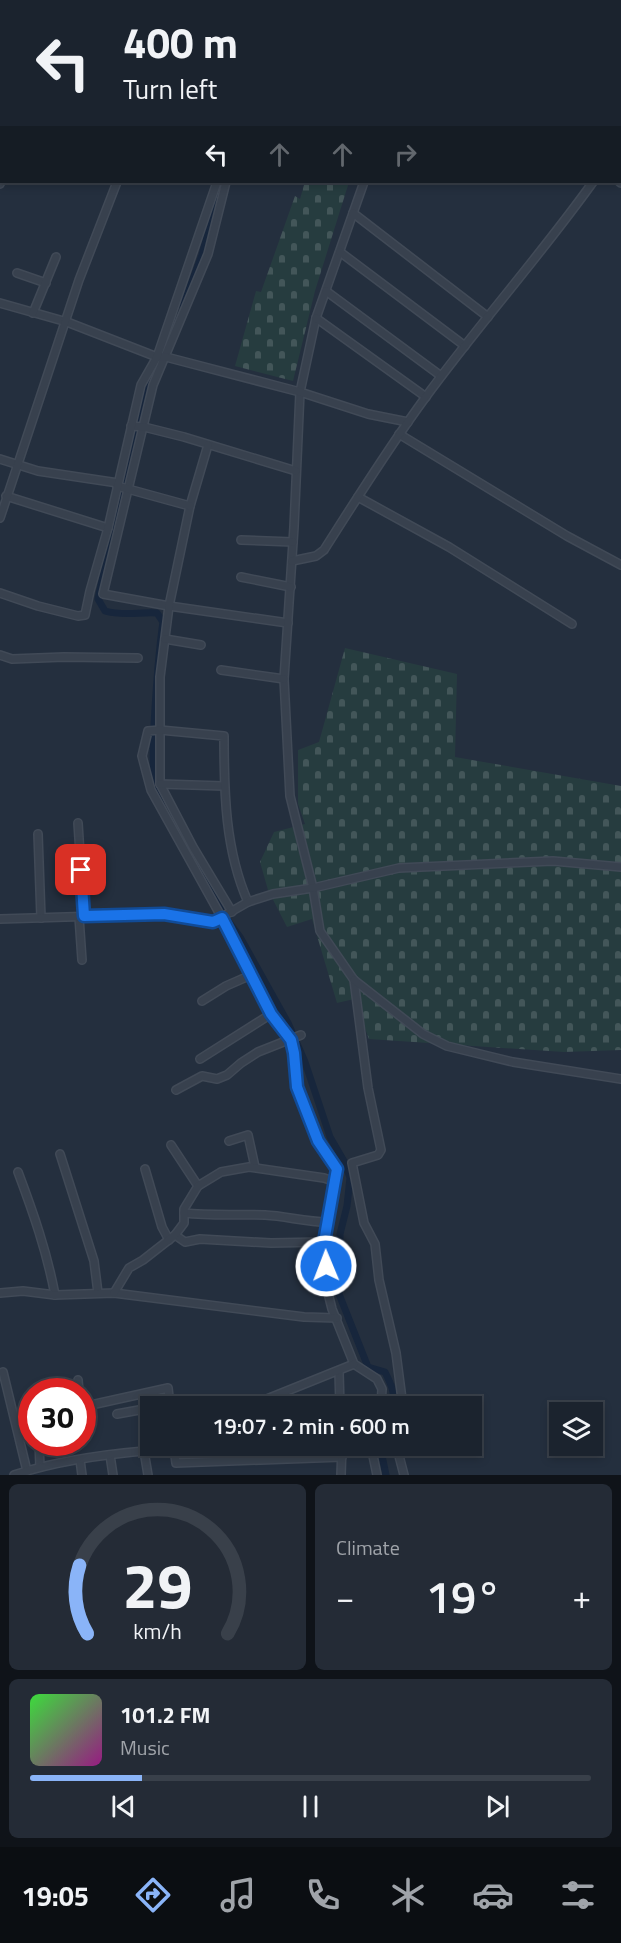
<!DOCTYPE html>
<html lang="en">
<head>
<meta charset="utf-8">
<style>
	body { margin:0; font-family:"Titillium Web",sans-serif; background:#242b36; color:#f1f3f6; height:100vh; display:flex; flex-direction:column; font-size:22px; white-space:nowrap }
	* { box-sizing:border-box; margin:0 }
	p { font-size:20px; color:#a0a4aa }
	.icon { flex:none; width:33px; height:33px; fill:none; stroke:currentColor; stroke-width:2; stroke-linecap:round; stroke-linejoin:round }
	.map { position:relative; height:1475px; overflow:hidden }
	.sheet { display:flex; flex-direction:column; gap:9px; padding:9px; background:#0f1319; flex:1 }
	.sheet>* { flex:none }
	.hud { position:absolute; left:0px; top:0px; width:621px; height:183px; box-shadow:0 3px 9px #0003,0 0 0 2px #39404a; background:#1b232e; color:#f1f3f6; overflow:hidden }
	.controls { position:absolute; left:549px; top:1402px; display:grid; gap:12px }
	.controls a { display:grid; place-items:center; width:54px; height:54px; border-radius:0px; background:#1b232e; box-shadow:0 3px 9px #0003,0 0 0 2px #39404a; font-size:30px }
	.speed { position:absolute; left:18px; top:1378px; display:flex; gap:12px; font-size:30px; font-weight:700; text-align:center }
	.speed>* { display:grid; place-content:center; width:78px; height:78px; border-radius:50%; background:#1b232e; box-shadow:0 3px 9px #0003,0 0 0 2px #39404a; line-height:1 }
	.speed .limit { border:9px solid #d22; background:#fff; color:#111 }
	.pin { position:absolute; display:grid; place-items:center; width:51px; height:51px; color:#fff; margin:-26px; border-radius:12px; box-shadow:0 3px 9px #0006 }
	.me { position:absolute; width:66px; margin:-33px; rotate:359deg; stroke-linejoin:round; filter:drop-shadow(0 0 4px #0008) }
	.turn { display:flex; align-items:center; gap:21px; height:126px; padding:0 24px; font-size:27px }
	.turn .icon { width:78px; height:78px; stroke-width:2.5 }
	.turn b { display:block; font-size:42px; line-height:51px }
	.lanes { display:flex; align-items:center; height:57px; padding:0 24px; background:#0003; justify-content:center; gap:30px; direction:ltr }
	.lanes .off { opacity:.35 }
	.big { font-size:45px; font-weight:600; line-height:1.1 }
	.sheet .widget { flex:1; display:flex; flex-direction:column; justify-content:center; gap:9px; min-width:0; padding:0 21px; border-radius:9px; background:#242b36 }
	.sheet .dial { align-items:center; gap:0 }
	.dial svg { height:156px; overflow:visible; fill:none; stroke:#39404a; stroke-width:7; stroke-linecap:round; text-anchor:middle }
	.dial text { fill:#f1f3f6; stroke:none }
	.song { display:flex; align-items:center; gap:18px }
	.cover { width:72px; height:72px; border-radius:9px; background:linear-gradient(135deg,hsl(120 70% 55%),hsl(310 70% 35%)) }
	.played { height:6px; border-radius:3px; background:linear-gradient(90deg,#8ab4f8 20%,#39404a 20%) }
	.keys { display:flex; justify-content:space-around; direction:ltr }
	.heat { display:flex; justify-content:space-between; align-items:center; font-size:33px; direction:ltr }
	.sheet .tiles { flex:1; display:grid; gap:9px; grid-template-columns:1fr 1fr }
	.widget:last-child { grid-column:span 2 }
	.trip { position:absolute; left:140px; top:1396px; width:342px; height:60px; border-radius:0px; background:#1b232e; box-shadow:0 3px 9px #0003,0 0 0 2px #39404a; font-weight:600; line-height:60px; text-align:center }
	.menu { display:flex; height:96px; justify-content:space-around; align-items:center; background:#0b0e12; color:#a0a4aa }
	.menu .icon { width:42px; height:42px }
	.menu .on { color:#8ab4f8 }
	.menu b { font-size:27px; color:#f1f3f6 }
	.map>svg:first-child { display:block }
	.cemetery { fill:url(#cemetery-stones) }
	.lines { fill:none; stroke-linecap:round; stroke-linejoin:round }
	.canal { stroke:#17263c; stroke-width:7 }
	.minor-casing { stroke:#414a57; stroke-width:10 }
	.tertiary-casing { stroke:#414a57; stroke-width:12 }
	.minor { stroke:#38414e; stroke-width:7 }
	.tertiary { stroke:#38414e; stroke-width:9 }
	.route-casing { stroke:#114b97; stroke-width:15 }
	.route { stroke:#1a73e8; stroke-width:10 }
</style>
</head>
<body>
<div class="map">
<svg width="621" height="1475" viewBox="0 0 621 1475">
	<defs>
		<pattern id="cemetery-stones" width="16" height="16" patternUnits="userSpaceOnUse" patternTransform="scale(1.5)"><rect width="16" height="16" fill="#263c3f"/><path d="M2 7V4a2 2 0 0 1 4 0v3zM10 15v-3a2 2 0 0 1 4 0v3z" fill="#435659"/></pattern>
	</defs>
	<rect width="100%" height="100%" fill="#242f3e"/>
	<g class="cemetery">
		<polygon points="302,182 349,182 315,291 293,381 235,366 256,291 261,292 295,196 300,199 304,185 301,184"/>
		<polygon points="345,648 457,674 455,757 621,786 621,1050 564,1052 369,1039 354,999 337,1003 312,919 287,927 268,890 260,862 274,832 305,824 298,804 298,750 319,742"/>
	</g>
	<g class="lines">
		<g class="canal">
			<polyline points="183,306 202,255 222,182"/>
			<path d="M161,361l-18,32 -45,206 7,12c17,5 34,1 52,2l6,9c-5,34 -7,68 -9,103 -1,27 -3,53 7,79"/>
			<path d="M191,855l38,67 11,15 48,86 17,39 25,75 15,26 5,15 -3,28 -7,28 -1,60 29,73 17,5c6,12 11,22 7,35"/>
			<polyline points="380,1446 386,1475"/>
		</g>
		<defs>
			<g id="minor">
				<polyline points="119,2 119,0"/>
				<polyline points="187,2 188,0"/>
				<polyline points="300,2 300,0"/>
				<polyline points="320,2 321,0"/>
				<polyline points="431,2 432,0"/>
				<polyline points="539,2 540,0"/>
				<polyline points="0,69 2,70"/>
				<polyline points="0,131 2,133"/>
				<polyline points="226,182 208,254 153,385 103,594 169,606 288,623"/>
				<polyline points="364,182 316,318 300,392 294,527 284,679 290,796 313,888 320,931 354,980 368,1088 381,1150 378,1155 352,1163 364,1223 375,1244 379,1280 396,1353 403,1407"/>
				<polyline points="0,184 2,179"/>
				<polyline points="353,213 488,317"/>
				<polyline points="340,252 465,346"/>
				<polyline points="17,273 46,283"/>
				<polyline points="326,291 441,376"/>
				<polyline points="0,303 67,322 157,357 166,357 300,392 368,414 408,422"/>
				<polyline points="33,313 56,257"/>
				<polyline points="316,318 426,397"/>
				<polyline points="131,426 144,427 184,437 296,471"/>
				<polyline points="399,434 567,536 621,565"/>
				<polyline points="208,445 190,506 169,606 160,677 160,784 193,847 232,912"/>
				<polyline points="0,459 38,471 118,483"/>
				<polyline points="117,486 190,506"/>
				<polyline points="6,496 108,528"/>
				<polyline points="358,497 449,547 572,624"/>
				<polyline points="0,518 79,280 117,182"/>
				<polyline points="241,540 293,542"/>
				<path d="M292,561l24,-5 8,-6c33,-52 65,-103 101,-152 54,-74 115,-142 168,-216"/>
				<polyline points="241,577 291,587"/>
				<polyline points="0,593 38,606 78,616 85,615 90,591 108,528 141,385 157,357 217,182"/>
				<polyline points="165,639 201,645"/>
				<polyline points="0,655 12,659 64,657 138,658"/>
				<polyline points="221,670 284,679"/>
				<polyline points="160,784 224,786"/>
				<polyline points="78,823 84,916"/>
				<polyline points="38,834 41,918"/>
				<path d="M248,902c-23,-52 -24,-110 -24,-166l-64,-6 -12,1 -6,25 9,34 71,128 49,96 20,26 3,13 3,34 20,54 20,28 -13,73 3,47 5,20 22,55 23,15 5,10 -1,18"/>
				<polyline points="79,917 82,960"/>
				<polyline points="0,919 164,914 213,922 248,902 273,894 313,888 399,868 553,861 621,867"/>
				<polyline points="354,980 423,1034 447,1046 513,1062 621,1079"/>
				<polyline points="202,1001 226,986 251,975"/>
				<polyline points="200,1059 271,1014"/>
				<polyline points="176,1090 202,1076 217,1079 227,1075 241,1063 258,1052 301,1035"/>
				<polyline points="229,1141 248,1135 255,1167"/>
				<polyline points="171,1145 198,1186"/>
				<polyline points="60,1154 94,1261 98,1293"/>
				<polyline points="145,1169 162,1227 169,1240"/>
				<path d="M18,1172c15,40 29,80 37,123"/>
				<path d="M184,1213c27,3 54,1 81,2 21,1 41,7 62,7"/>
				<polyline points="175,1235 185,1242 200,1239 271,1243 324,1242"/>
				<polyline points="0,1293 23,1291 55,1295 114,1293 304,1317 337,1318"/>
				<polyline points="114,1293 129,1268 143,1260 175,1235 184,1223 184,1209 198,1186 221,1172 249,1167 324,1178 336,1182"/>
				<polyline points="3,1372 27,1471"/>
				<polyline points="339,1372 340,1407"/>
				<polyline points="78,1380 79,1392"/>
				<polyline points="82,1407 168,1388 170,1406"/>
				<polyline points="157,1407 206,1402 257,1403 354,1364"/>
				<polyline points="117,1414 150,1408"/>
				<polyline points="39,1443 40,1467"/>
				<polyline points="371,1446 377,1475"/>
				<polyline points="392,1446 397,1448 404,1475"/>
				<polyline points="144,1451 148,1475"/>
				<polyline points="110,1455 113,1475"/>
				<polyline points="80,1460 82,1475"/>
				<path d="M14,1475c51,-17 106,-23 160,-26l2,14 166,-6"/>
				<polyline points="341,1475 342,1446"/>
			</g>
			<g id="tertiary">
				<polyline points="362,0 364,2"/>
				<polyline points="620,181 621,182"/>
			</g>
		</defs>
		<use href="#minor" class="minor-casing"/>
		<use href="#tertiary" class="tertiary-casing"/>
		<use href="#minor" class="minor"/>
		<use href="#tertiary" class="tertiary"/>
	</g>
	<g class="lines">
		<defs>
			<polyline id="route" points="81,870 84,916 164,914 213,922 222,918 271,1014 291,1040 294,1053 297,1087 318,1141 337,1169 324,1242 326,1266"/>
		</defs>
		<use href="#route" class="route-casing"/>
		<use href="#route" class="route"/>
	</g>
</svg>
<div class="controls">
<a><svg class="icon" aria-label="layers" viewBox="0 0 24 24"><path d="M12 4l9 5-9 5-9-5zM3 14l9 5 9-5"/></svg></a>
</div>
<div class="speed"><div class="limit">30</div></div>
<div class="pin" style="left:81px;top:870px;background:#d93025"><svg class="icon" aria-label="arrive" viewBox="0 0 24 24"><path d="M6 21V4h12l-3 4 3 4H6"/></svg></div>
<svg class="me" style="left:326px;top:1266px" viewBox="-20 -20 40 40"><circle r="17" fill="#1a73e8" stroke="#fff" stroke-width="3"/><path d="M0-11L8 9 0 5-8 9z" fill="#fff"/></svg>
<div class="trip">19:07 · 2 min · 600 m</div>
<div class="hud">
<div class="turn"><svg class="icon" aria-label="left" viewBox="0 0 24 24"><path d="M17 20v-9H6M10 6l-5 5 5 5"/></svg><div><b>400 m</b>Turn left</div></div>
<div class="lanes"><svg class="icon" aria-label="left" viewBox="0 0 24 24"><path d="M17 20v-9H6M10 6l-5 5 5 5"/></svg><svg class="icon off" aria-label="ahead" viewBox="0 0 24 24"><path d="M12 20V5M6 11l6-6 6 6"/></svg><svg class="icon off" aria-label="ahead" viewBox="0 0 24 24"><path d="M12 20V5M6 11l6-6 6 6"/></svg><svg class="icon off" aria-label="right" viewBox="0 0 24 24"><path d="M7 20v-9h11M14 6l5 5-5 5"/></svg></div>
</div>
</div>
<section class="sheet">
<div class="tiles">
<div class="widget dial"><svg viewBox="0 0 100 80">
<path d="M14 69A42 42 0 1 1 86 69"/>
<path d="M14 69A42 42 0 0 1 10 34" stroke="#8ab4f8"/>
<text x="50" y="56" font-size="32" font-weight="700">29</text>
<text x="50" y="72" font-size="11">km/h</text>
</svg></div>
<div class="widget"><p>Climate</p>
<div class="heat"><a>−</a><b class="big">19°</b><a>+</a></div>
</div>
<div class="widget">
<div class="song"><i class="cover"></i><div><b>101.2 FM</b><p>Music</p></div></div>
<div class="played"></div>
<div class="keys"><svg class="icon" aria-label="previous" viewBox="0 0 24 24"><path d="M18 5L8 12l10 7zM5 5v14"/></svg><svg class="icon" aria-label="pause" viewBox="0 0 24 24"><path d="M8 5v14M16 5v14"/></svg><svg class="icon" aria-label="next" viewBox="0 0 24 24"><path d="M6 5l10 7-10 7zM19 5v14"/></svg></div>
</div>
</div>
</section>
<nav class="menu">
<b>19:05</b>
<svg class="icon on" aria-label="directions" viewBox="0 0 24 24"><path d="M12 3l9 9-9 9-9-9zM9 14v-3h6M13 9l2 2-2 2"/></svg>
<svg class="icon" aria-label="music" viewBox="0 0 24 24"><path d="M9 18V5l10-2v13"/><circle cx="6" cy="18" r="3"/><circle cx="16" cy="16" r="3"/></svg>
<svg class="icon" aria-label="phone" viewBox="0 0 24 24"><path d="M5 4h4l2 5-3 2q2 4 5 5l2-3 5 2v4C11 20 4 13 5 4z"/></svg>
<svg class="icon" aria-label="climate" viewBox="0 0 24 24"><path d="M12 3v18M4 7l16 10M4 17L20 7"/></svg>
<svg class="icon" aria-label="car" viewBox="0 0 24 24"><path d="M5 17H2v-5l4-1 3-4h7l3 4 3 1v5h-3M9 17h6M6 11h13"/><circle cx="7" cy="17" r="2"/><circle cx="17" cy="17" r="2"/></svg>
<svg class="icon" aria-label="filters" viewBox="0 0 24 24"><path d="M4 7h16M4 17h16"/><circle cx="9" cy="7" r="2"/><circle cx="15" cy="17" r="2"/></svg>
</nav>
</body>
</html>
